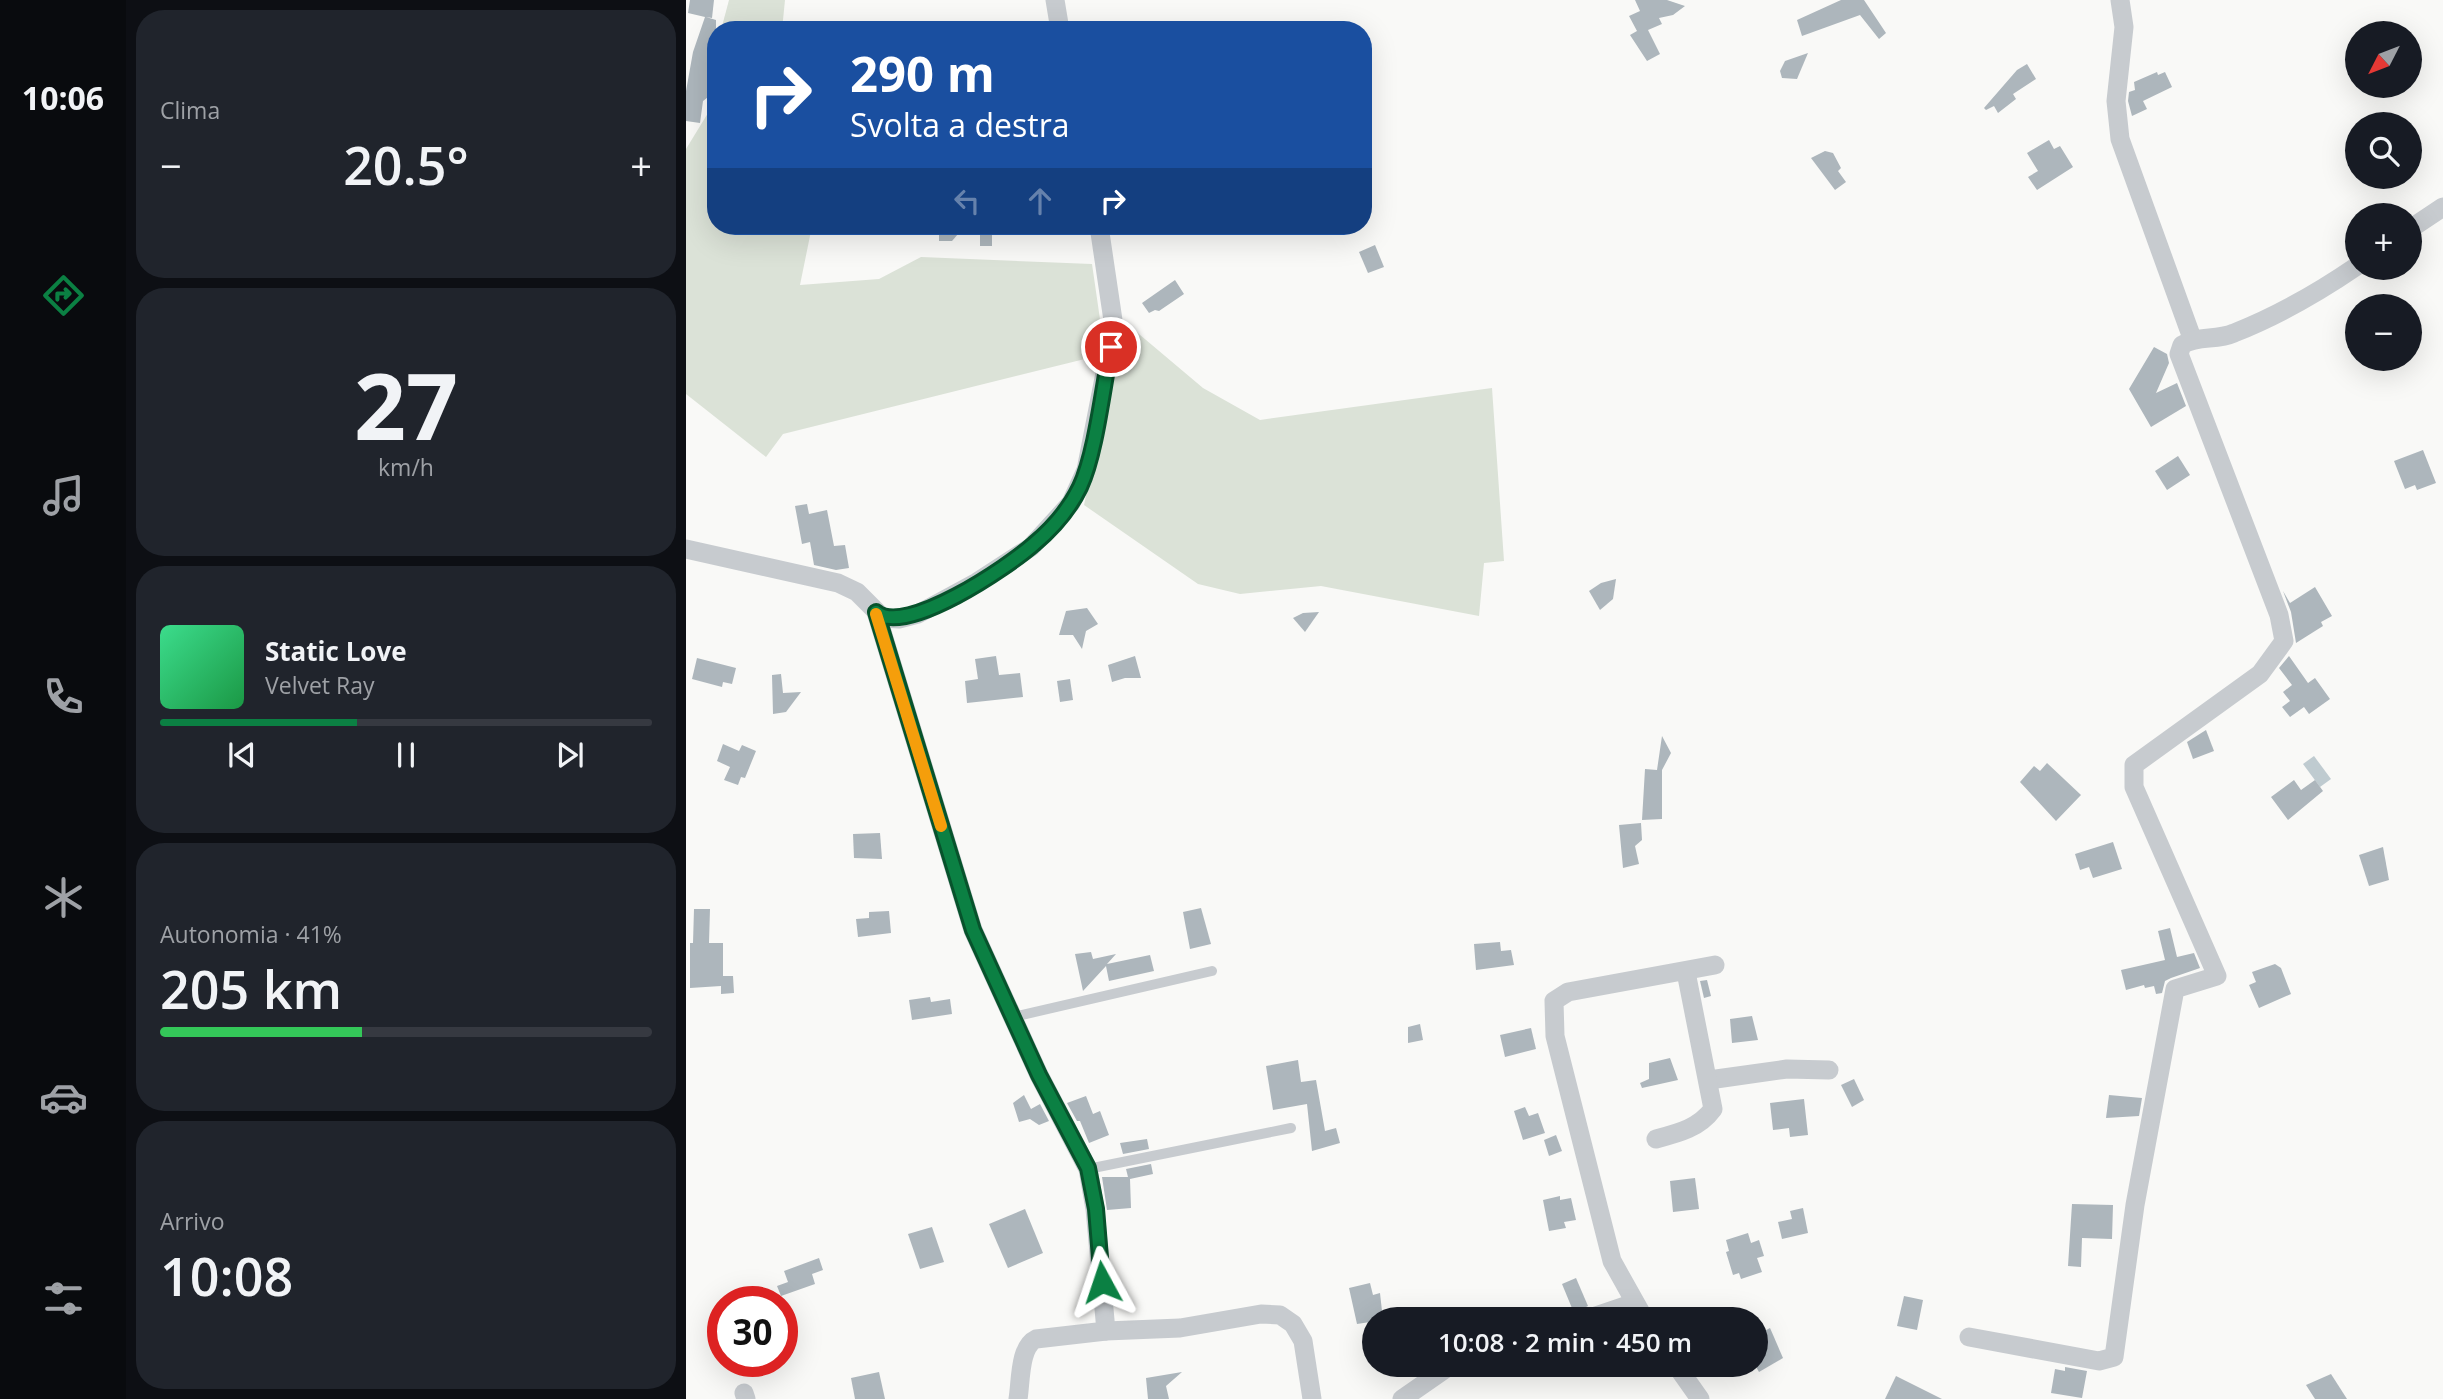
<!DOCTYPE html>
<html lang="it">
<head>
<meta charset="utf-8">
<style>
	body { margin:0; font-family:"Open Sans",sans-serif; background:#20242c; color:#f1f3f6; height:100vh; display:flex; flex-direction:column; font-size:26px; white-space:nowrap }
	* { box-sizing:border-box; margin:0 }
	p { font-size:23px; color:#9ea1a6 }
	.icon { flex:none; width:38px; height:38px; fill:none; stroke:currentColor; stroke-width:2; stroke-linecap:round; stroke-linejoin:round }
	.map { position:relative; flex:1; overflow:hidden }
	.details { display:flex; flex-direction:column; gap:10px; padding:10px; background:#0d0f14; width:560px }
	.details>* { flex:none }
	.banner { position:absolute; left:21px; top:21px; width:665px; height:214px; border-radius:28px; box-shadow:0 7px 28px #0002; background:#1a4fa0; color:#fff; overflow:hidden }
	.needle { width:46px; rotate:228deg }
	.fabs { position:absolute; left:1659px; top:21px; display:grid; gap:14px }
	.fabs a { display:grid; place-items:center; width:77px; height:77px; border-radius:50%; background:#171b24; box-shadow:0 7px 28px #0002; font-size:35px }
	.speed { position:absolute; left:21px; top:1286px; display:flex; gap:14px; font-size:35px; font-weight:700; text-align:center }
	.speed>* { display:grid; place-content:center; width:91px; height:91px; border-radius:50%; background:#171b24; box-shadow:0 7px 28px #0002; line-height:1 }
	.speed .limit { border:10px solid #d22; background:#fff; color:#111 }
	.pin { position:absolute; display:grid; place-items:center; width:60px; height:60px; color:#fff; margin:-30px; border:4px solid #fff; border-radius:50%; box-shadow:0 2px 7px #0007 }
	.me { position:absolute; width:77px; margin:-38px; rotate:355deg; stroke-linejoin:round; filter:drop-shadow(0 0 5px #0008) }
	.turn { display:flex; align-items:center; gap:24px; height:147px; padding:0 28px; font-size:32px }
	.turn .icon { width:91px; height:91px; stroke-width:2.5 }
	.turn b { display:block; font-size:49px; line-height:60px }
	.lanes { display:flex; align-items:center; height:66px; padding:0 28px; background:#0003; justify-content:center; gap:35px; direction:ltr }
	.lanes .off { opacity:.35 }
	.big { font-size:52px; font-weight:600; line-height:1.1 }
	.details .widget { flex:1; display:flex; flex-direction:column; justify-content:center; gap:10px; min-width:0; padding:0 24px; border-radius:28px; background:#20242c }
	.details .dial { align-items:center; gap:0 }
	.dial b { font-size:91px; line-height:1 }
	.song { display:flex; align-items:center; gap:21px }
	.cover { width:84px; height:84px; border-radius:10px; background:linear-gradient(135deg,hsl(150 70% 55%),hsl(140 70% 35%)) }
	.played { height:7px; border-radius:4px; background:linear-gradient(90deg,#0b8043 40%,#363941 40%) }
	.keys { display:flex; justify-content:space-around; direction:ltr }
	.heat { display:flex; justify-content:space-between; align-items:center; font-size:38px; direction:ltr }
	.charge { height:10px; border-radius:5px; background:linear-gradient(90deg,#34c759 41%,#363941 0) }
	.trip { position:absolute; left:676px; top:1307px; width:406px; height:70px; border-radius:35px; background:#171b24; box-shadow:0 7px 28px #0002; font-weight:600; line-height:70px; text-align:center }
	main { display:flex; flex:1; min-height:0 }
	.tabs { display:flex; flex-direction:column; width:126px; justify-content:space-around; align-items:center; background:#090b0e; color:#9ea1a6 }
	.tabs .icon { width:49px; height:49px }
	.tabs .on { color:#0b8043 }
	.tabs b { font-size:32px; color:#f1f3f6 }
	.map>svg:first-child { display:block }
	.green { fill:#dbe2d7 }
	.water { fill:#bfcbd0 }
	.building { fill:#adb6bc }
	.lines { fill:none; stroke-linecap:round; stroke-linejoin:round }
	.lane { stroke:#c7cbcf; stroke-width:10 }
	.street { stroke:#c7cbcf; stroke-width:19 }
	.route-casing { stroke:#07532c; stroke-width:18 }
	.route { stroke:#0b8043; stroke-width:12 }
	.slow { stroke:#f59e0b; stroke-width:12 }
</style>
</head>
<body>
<main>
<nav class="tabs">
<b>10:06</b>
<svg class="icon on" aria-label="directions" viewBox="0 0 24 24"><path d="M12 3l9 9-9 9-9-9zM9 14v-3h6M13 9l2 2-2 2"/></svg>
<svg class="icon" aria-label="music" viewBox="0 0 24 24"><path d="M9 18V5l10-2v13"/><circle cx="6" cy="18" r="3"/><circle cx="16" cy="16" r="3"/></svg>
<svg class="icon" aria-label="phone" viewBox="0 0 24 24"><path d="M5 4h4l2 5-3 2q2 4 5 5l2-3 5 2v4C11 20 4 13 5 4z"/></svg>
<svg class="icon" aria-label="climate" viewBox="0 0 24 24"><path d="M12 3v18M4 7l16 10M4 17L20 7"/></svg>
<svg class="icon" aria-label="car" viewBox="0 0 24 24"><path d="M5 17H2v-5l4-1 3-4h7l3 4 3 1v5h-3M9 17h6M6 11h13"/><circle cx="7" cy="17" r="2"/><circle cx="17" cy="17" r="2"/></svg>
<svg class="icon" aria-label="filters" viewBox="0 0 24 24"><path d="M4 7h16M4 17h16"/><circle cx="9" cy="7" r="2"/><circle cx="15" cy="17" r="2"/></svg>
</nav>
<section class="details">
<div class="widget"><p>Clima</p>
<div class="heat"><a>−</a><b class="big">20.5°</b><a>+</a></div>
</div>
<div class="widget dial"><b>27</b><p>km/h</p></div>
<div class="widget">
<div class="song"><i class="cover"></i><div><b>Static Love</b><p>Velvet Ray</p></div></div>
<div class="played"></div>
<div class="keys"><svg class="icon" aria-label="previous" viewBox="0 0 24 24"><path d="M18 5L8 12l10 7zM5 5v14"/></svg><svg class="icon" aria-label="pause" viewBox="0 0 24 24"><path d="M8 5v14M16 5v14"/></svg><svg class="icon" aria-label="next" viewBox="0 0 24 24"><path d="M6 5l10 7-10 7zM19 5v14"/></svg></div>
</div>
<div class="widget"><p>Autonomia · 41%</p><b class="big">205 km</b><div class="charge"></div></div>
<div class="widget"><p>Arrivo</p><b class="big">10:08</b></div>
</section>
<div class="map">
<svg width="1757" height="1399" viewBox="0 0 1757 1399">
	<rect width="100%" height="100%" fill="#f9f9f7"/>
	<g class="green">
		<polygon points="43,0 99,0 96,30 35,30"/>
		<polygon points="30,100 30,226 126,226 114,285 193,279 235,257 406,264 419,354 97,434 80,457 0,394 0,149"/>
		<polygon points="447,329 517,388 574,420 806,388 818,561 798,563 793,616 635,586 554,594 512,584 398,505 433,333"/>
	</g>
	<polygon class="water" points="1628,756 1645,779 1634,787 1617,764"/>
	<g class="building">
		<polygon points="4,0 28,0 26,18 20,17 30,20 30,60 24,72 30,77 26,94 17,101 14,123 0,121 0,91 7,52 19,17 2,13"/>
		<polygon points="949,0 981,0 999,6 987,15 973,18 976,24 962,30 974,54 961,61 944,35 951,31 943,16 954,11"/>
		<polygon points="1155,0 1178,0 1200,33 1193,39 1174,15 1116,36 1111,20"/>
		<polygon points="1122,53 1111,79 1096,78 1094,71 1099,61"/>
		<polygon points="1341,64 1350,79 1327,94 1330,99 1312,113 1308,106 1300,110 1298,108 1331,70"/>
		<polygon points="1471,72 1472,75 1479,72 1486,87 1457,101 1461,109 1446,116 1442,101 1443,92 1449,90 1448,82"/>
		<polygon points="1363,140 1368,149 1374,146 1387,167 1351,190 1342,177 1352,171 1341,153"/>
		<polygon points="1139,151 1147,153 1155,168 1152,171 1160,182 1149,190 1125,158"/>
		<polygon points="253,226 279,226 266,241 253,241"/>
		<rect x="294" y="226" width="12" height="20"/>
		<polygon points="689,245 698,267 682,273 673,252"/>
		<polygon points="489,280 498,294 473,311 469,310 463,313 456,303"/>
		<polygon points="1468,347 1481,354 1483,363 1470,393 1491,383 1500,406 1465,427 1443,389"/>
		<polygon points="1737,450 1750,483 1731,490 1729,485 1719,489 1708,461"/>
		<polygon points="1492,456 1504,475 1481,490 1469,471"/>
		<polygon points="121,504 123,514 141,510 148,546 159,545 163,568 150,570 128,565 124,542 116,544 109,506"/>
		<polygon points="930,579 927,599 914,610 903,591 915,583"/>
		<polygon points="1629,587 1646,616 1635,622 1637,626 1610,643 1605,612 1597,591 1604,603"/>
		<polygon points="401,608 412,624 400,631 396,649 387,635 373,635 380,611"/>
		<polygon points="633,612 619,632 607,618 617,613"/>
		<polygon points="310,656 313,675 334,673 337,697 281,703 279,681 292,679 289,659"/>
		<polygon points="449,656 455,678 439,678 426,682 422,665"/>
		<polygon points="1603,656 1622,683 1629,678 1644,699 1623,714 1618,707 1604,717 1596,707 1604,701 1597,692 1606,685 1593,668"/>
		<polygon points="11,658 50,668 46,684 37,682 36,687 6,679"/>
		<polygon points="95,674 97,693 115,692 100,712 87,714 86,675"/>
		<polygon points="384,679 387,700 374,702 371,681"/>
		<polygon points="1520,730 1528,751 1507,759 1501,742"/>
		<polygon points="976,736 985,753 976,770 976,819 956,820 959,769 971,770"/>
		<polygon points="37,744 53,751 56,745 70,751 59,778 55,777 52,785 38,780 44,767 31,761"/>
		<polygon points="1361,763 1395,795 1370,821 1334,782 1348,766 1354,771"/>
		<polygon points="1608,780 1615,790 1629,780 1637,791 1602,820 1585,797"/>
		<polygon points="955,823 956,840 949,846 953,864 937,868 933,825"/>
		<polygon points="194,833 196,859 168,858 167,834"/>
		<polygon points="1427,842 1436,869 1407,878 1403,867 1394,870 1389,854"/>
		<polygon points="1697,847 1703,880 1683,886 1673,855"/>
		<polygon points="515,908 525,944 504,949 497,912"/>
		<polygon points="8,909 24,909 23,943 37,943 37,976 47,976 48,993 35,994 35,986 4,988 4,943 7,943"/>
		<polygon points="203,911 205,933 172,937 170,919 183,918 183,912"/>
		<polygon points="1484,928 1491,957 1508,953 1514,968 1485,978 1479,981 1476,993 1470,994 1468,986 1459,988 1458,985 1440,990 1435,970 1479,960 1472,931"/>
		<polygon points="814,942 815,951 825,950 828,965 790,970 788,944"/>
		<polygon points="405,952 407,959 430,954 421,964 464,955 468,971 423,981 420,966 397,991 389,954"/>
		<polygon points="1589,964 1595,968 1605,994 1573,1008 1563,985 1570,982 1566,972"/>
		<polygon points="1021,980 1025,996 1018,998 1014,981"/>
		<polygon points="244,997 245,1002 264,999 266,1014 226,1020 223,1000"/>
		<polygon points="1066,1016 1072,1040 1046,1043 1044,1019"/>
		<polygon points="734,1024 737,1040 722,1043 722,1027"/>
		<polygon points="845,1028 850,1049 819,1057 814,1035"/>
		<polygon points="984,1058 992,1080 956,1088 954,1083 963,1079 963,1063"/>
		<polygon points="612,1060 615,1082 630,1080 639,1131 650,1128 654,1143 626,1151 621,1104 587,1110 580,1066"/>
		<polygon points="1168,1079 1178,1100 1166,1107 1155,1085"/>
		<polygon points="338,1095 345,1109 354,1104 363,1121 353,1125 344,1119 333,1122 327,1103"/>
		<polygon points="1423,1095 1456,1098 1453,1116 1420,1118"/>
		<polygon points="400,1096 407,1114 414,1111 423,1135 403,1143 394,1121 391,1121 381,1103"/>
		<polygon points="1118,1099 1122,1135 1104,1137 1103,1128 1087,1130 1084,1103"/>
		<polygon points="839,1107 843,1116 852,1113 859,1133 837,1140 828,1111"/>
		<polygon points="870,1135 876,1151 863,1156 858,1140"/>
		<polygon points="461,1139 463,1149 437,1154 434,1143"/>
		<polygon points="465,1164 467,1174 444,1179 445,1208 421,1210 416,1177 442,1177 440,1169"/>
		<polygon points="1009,1178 1013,1209 987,1212 984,1181"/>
		<polygon points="874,1196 874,1200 885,1198 890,1220 878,1222 880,1228 863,1231 857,1200"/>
		<polygon points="1386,1204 1427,1205 1426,1239 1396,1238 1395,1267 1382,1266"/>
		<polygon points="1117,1208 1122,1233 1096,1239 1092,1222 1106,1219 1104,1211"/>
		<polygon points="339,1209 357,1253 322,1268 303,1224"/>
		<polygon points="246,1227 258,1262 234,1269 222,1234"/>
		<polygon points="1062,1233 1065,1243 1073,1240 1078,1256 1071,1258 1076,1272 1055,1279 1053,1273 1047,1275 1040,1252 1043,1251 1040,1240"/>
		<polygon points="133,1258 137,1270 126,1274 129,1284 95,1296 91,1286 102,1282 98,1271"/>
		<polygon points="890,1278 902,1306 888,1313 876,1284"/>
		<polygon points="684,1283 687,1295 694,1293 697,1320 671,1324 663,1288"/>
		<polygon points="1218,1296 1237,1300 1231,1330 1211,1326"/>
		<polygon points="1084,1328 1097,1358 1073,1372 1069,1365 1069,1336"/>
		<polygon points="1379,1367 1401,1371 1396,1398 1365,1393 1369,1369 1379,1371"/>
		<polygon points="193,1372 199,1399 169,1399 165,1378"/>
		<polygon points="496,1372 480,1386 483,1399 462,1399 460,1378"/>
		<polygon points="1645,1374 1661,1399 1629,1399 1620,1385"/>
		<polygon points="1210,1376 1256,1399 1199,1399"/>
	</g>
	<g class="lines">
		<g class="lane">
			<polyline points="327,1017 526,971"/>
			<polyline points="402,1169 605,1128"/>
		</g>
		<g class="street">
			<polyline points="369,0 374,30"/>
			<polyline points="1434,0 1438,27 1430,101 1434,139 1506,338"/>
			<polyline points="1724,229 1757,207"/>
			<polyline points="0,549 152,583 171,592 197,618 213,619 232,614 291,582 345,547 385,503 400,470 428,327 413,226"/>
			<polyline points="190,612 287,930 353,1075 402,1169 409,1209 420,1331"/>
			<polyline points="1023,1080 1101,1069 1143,1070"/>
			<path d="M970,1139c23,-6 43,-11 57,-30l-27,-137"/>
			<polyline points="898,1320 948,1303"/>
			<polyline points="959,1320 926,1261 869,1036 868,1001 882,992 1029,965"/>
			<path d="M1283,1337l130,24 15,-4 21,-152 40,-216 42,-13 -83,-189v-22l126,-91 24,-33 -5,-26 -100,-261 3,-9c16,-10 34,-4 52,-12 43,-17 85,-41 123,-67"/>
			<polyline points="990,1365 1014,1399"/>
			<polyline points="58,1393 60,1399"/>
			<path d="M332,1399c3,-17 1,-52 18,-60l70,-8 74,-3 81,-14 19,1 13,9 10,17 9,58"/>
			<polyline points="716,1399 765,1365"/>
		</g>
	</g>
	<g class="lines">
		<defs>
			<path id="route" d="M416,1282l-6,-73 -8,-41 -49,-93 -66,-145 -97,-318c29,25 132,-45 158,-68 19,-16 35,-34 46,-57 16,-34 23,-101 31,-140"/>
		</defs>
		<use href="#route" class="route-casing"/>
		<use href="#route" class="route"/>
		<polyline class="slow" points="190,614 255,826"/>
	</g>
</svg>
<div class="fabs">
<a><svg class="needle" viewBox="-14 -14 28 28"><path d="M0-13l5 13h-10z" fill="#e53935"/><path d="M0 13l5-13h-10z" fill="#9ea1a6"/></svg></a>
<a><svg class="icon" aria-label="search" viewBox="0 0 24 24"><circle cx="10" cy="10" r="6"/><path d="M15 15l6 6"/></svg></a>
<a>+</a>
<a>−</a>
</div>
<div class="speed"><div class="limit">30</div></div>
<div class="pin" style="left:425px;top:347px;background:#d93025"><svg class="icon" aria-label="arrive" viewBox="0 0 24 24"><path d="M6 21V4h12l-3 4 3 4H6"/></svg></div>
<svg class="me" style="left:416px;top:1282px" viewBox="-20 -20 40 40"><path d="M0-17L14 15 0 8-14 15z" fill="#0b8043" stroke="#fff" stroke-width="4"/></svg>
<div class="trip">10:08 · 2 min · 450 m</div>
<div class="banner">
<div class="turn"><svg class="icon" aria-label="right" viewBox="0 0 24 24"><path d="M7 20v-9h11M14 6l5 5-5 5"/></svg><div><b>290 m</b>Svolta a destra</div></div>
<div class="lanes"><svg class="icon off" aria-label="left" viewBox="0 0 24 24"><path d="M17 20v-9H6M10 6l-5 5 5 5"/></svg><svg class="icon off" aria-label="ahead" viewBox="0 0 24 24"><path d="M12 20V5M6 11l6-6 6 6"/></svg><svg class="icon" aria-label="right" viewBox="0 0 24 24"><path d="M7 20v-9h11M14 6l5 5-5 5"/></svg></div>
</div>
</div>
</main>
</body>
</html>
